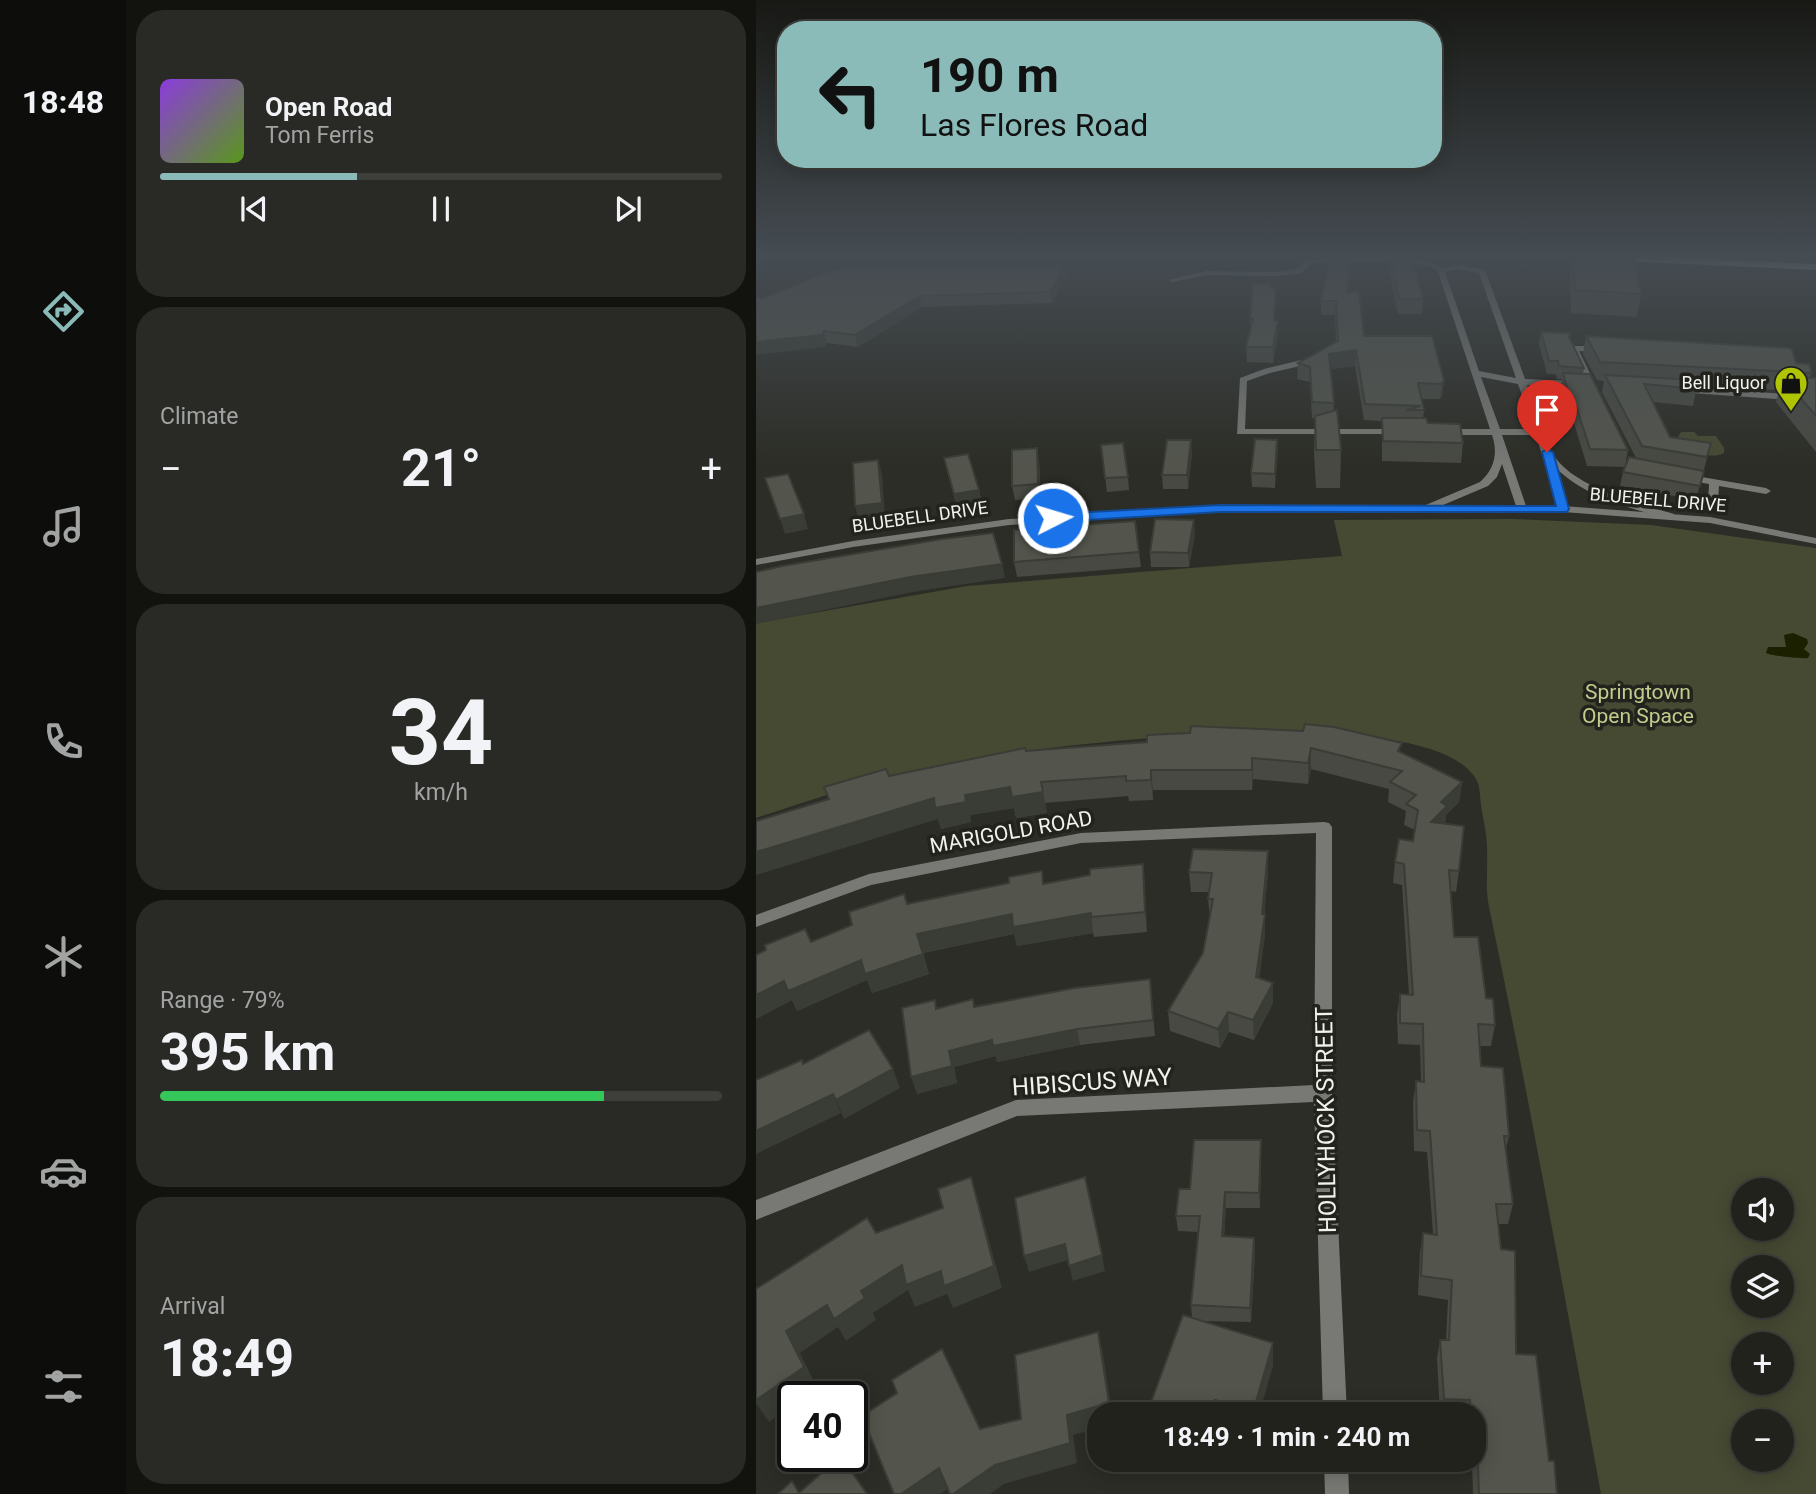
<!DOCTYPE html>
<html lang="en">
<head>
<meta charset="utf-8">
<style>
	body { margin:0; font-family:Roboto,sans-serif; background:#292a25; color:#f1f3f6; height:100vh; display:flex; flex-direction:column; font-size:26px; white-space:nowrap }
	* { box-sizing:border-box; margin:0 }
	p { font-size:23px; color:#a2a4a3 }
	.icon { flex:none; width:38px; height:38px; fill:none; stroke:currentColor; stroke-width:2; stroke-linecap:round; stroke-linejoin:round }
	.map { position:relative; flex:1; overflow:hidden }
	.drawer { display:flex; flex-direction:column; gap:10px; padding:10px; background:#12130f; width:630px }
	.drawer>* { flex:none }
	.guide { position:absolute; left:21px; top:21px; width:665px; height:147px; border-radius:28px; box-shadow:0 4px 18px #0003,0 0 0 2px #3e3f3b; background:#8bbbb9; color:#111; overflow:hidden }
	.tools { position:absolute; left:975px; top:1178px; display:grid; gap:14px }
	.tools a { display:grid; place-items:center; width:63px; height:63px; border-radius:50%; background:#21221c; box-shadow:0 4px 18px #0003,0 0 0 2px #3e3f3b; font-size:35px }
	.speed { position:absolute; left:21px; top:1381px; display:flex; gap:14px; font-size:35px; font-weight:700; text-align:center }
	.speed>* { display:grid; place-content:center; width:91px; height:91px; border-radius:50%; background:#21221c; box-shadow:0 4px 18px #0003,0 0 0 2px #3e3f3b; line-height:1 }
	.speed .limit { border:4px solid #111; border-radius:10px; background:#fff; color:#111 }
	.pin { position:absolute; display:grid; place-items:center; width:60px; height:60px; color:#fff; margin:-72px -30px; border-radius:50% 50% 50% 0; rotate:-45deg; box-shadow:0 0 7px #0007 }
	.pin .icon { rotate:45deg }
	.me { position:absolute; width:77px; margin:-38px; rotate:85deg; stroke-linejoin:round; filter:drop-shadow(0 0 5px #0008) }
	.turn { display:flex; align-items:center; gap:24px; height:147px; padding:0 28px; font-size:32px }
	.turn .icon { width:91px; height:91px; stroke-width:2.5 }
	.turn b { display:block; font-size:49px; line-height:60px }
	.big { font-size:52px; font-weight:700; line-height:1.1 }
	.drawer .tile { flex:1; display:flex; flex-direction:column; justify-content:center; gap:10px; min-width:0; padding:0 24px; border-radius:28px; background:#292a25 }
	.drawer .dial { align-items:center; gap:0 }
	.dial b { font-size:91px; line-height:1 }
	.song { display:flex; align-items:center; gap:21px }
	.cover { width:84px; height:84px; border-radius:10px; background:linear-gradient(135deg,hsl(270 70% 55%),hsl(90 70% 35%)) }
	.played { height:7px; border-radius:4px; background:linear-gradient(90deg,#8bbbb9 35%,#3e3f3b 35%) }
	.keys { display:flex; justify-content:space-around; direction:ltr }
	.heat { display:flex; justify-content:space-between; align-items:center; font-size:38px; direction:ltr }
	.charge { height:10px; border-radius:5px; background:linear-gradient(90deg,#34c759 79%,#3e3f3b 0) }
	.trip { position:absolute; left:331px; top:1402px; width:399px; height:70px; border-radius:28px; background:#21221c; box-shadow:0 4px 18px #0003,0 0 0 2px #3e3f3b; font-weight:700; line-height:70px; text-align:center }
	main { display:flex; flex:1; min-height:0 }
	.dock { display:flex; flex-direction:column; width:126px; justify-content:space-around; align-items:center; background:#0d0e0b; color:#a2a4a3 }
	.dock .icon { width:49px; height:49px }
	.dock .on { color:#8bbbb9 }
	.dock b { font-size:32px; color:#f1f3f6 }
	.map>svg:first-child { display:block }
	.green { fill:#464a33; fill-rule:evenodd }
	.water { fill:#1b2000 }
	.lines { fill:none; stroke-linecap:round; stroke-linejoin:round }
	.minor { fill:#787975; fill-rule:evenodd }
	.tertiary { fill:#787975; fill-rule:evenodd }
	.motorway { fill:#e2e4db; fill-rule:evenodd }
	.wall { fill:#474942 }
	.shaded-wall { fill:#3a3c36 }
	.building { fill:#53554d; stroke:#3a3c36; stroke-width:2 }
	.route { fill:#1a73e8; stroke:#114b97; stroke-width:2 }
	.labels { text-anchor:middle; stroke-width:7; stroke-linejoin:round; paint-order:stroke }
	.far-poi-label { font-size:18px; fill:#f1f2ed; stroke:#22231d; text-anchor:end }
	.far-street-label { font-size:18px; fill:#f1f2ed; stroke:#22231d }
	.park-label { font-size:21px; fill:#c0cd8d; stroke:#22231d }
	.street-label { font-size:21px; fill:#f1f2ed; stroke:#22231d }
	.near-street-label { font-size:24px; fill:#f1f2ed; stroke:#22231d }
</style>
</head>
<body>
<main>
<nav class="dock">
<b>18:48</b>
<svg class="icon on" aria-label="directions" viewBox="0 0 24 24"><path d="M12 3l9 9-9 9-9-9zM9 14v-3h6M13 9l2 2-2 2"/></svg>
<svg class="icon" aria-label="music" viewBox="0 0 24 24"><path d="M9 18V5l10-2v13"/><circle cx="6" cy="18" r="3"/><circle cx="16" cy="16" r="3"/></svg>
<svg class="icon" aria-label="phone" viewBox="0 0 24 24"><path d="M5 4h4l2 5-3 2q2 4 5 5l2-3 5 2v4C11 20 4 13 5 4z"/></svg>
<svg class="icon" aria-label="climate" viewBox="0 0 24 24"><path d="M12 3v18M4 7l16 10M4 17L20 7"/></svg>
<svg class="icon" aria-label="car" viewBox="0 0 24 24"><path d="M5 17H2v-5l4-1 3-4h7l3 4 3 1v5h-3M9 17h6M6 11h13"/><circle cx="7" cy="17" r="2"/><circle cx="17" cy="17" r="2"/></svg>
<svg class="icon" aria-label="filters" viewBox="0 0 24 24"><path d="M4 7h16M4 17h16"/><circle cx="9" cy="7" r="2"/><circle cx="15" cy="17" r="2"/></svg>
</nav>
<section class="drawer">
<div class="tile">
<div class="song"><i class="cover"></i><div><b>Open Road</b><p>Tom Ferris</p></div></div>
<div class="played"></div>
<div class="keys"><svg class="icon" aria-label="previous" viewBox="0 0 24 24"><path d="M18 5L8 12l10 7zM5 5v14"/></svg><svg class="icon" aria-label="pause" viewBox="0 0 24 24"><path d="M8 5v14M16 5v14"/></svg><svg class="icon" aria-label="next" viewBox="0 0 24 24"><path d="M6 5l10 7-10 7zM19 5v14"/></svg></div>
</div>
<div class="tile"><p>Climate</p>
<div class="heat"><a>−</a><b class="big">21°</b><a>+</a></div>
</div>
<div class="tile dial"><b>34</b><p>km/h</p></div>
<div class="tile"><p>Range · 79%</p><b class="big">395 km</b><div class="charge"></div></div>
<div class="tile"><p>Arrival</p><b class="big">18:49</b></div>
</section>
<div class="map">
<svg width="1060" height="1494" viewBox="0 0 1060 1494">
	<rect width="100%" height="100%" fill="#2c2d26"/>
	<g class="green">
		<path d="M938,432l4,4h18l8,12v5c-14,7 -36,-1 -46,-16l3,-5z"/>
		<path d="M756,519l139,6 165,23v946h-215c-36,-196 -71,-392 -112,-587 -4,-19 -1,-39 -2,-59 0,-14 -4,-29 -6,-43 -1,-7 -1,-16 -3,-22 -38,-87 -420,-38 -501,-25 -75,12 -149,36 -221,60v-195l211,-37 375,-30 -8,-36zM987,1190h39v38h-39zM987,1267h39v39h-39zM987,1344h39v38h-39zM987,1421h39v39h-39z"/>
	</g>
	<path class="water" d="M1037,633l14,6 1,4 -4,6 6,5 -2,4c-7,1 -36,-2 -42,-5l2,-6h18l-2,-12z"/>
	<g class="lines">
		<g class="minor">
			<path d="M569,258c25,0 101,-6 117,10l20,-3 23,5 40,109 53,2 4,3 -4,3 -51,-2c8,21 14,46 24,66 19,36 86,52 123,63v4c-9,1 -18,-3 -27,-5 -33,-10 -65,-20 -90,-44l11,40 -5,3 -4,-1 -23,-76h-34l25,74 -1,2 -4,1 -5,-3 -15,-45 -5,13 -9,9 -59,25h-8v-4l59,-25c15,-13 18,-30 12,-47h-49l-5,-3 5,-3h47l-52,-157 -5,-5 -22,-5h-86l-15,2 -8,9 -23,3 -73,-1 -34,7 -4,-2 38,-9 73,1 18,-3 8,-9zM700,269l23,4 37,105 -37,-7 -34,-99zM725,377l37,7 16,45h-34z"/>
			<polygon points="814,346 844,346 848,349 844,352 823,351 842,390 841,392 834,390 813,348"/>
			<polygon points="558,357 562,360 561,362 514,373 491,381 489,429 642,429 647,432 645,434 481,434 484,378 508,369"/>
			<polygon points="923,387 1048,395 1060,391 1060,397 1049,401 920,392 919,390"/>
			<polygon points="928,474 1010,488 1015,491 1010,494 963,486 962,503 957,506 952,503 953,484 924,479 923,477"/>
			<polygon points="568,822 573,823 576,827 576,1093 591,1414 567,1414 558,1102 261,1116 0,1220 0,1200 260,1100 558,1085 560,833 325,843 115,885 0,927 0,915 113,874 325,833"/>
			<polygon points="568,1460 592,1460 593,1494 569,1494"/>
		</g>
		<polygon class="tertiary" points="464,506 807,506 954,517 1060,538 1060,544 954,523 807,512 464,512 253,525 97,547 0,565 0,559 97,541 253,519"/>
		<polygon class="motorway" points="837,257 911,257 1060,264 1060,270 842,260"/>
	</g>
	<g class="wall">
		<polygon points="597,257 593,292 608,336 688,380 686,396 684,399 665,399 668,410 667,418 672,423 707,443 705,463 626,461 626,421 608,420 599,366 575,369 578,411 585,450 584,488 560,488 558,453 559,418 556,418 554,382 541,379 542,363 580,342 579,315 565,315 565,301"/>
		<polygon points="632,257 656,257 667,299 666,314 642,314 632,265"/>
		<polygon points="817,257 885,294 881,317 815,313 814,276"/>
		<polygon points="308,266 310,277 296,303 166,307 102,347 71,343 69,347 8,298"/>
		<polygon points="515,288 520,288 519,320 522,321 522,335 517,363 491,362 490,347 494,332 494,319"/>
		<polygon points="785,332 813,338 828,368 827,374 872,450 869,467 831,466 818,423 814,423 804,389 806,379 801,379 800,374 791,374 783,344"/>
		<polygon points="830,336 1040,363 1056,373 1054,377 1060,378 1060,452 1020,402 1023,390 941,386 937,406 896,402 914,437 955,443 940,500 864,486 867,472 880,458 846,392 848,381 841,380 827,354"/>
		<polygon points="521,440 519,488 496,487 495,473"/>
		<polygon points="345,445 372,477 373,490 351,492"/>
		<polygon points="436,454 432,489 407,489 406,475"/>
		<polygon points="188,458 223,490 226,504 201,508"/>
		<polygon points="283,462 285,498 259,500 256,486"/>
		<polygon points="439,534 433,567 395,567 394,552"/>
		<polygon points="383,552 385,567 261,577 258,562"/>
		<polygon points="391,742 645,752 706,782 703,802 690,815 689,824 703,871 700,892 695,891 698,937 730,998 739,1025 735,1046 724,1046 725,1066 753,1136 750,1148 757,1204 752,1224 742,1224 760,1354 793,1461 801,1494 717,1494 716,1460 718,1460 718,1414 684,1414 681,1358 684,1340 690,1340 692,1300 662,1295 664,1252 667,1233 677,1234 671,1152 658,1151 657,1102 660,1081 665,1082 664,1045 642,1044 641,1015 644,994 653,995 646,885 637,883 639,862 657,841 659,830 648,825 650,811 632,802 633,789 555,769 552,784 497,779 496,790 397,790 397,800 373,801 372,796 289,803 291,813 260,818 258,808 214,815 215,822 185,829 182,819 73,799 133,776 270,751"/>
		<polygon points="387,864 391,932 338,937 337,933 261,946 258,934 167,953 173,974 116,993 111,980 41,1011 36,1000 0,1019 0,955 55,942 151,904 288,884"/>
		<polygon points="512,871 508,914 509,934 503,978 517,1003 498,1040 473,1032 464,1048 414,1031 412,1011 447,953 454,918 452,899 453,892 435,892 433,872"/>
		<polygon points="394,979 399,1036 324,1045 241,1062 240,1056 198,1067 201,1083 161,1094 182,1009 217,999 219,1007"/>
		<polygon points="505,1140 504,1208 470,1208 468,1236 498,1238 499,1253 495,1322 444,1321 517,1343 517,1365 503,1414 394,1414 393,1408 436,1318 435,1305 442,1232 422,1231 420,1216"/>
	</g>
	<g class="shaded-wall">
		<polygon points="597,257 596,266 591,306 591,292"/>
		<polygon points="308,266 310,277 296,303 294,292"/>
		<polygon points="164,296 166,307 102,347 99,335"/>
		<polygon points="522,321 522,335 517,363 517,347"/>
		<polygon points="68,331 71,343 69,347 0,355 0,342"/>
		<polygon points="600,350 599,366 573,369 573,354"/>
		<polygon points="688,380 686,396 684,399 686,384"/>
		<polygon points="435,440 436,454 432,489 431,475"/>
		<polygon points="521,440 522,453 519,488 519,474"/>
		<polygon points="281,448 283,462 285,498 282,484"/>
		<polygon points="122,460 126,474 129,517 103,520 99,506"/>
		<polygon points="223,490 226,504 201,508 198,494"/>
		<polygon points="48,514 52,529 29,534 24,519"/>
		<polygon points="438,520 439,534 433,567 432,553"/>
		<polygon points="246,564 249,578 157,592 0,624 0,608 154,577"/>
		<polygon points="555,748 555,769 552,784 552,763"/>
		<polygon points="496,758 497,779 496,790"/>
		<polygon points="395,770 397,790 397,800 395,780"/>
		<polygon points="285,782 291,813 260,818 258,808 214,815 215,822 185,829 182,819 0,875 0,852 178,798 209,795"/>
		<polygon points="706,782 703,802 690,815 689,827 675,822 685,802"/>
		<polygon points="512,851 512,871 508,922 509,914 509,934 501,997 500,977"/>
		<polygon points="387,864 389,884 391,932 389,912"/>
		<polygon points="335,913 337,933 261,946 258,934 166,953 161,934 256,914"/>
		<polygon points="167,954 173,974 116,993 111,980 41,1011 36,1000 0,1019 0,995 28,981 105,960"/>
		<polygon points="517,983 517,1003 498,1040 497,1020"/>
		<polygon points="472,1012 473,1032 464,1048 462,1029"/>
		<polygon points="321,1029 324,1045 241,1062 240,1056 198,1067 201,1083 161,1094 155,1077 193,1051 236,1040"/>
		<polygon points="137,1069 144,1088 88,1119 80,1100"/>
		<polygon points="77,1094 85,1113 0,1154 0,1131"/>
		<polygon points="505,1140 505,1156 504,1208 503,1193"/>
		<polygon points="215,1177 222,1200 246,1288 197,1308 191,1294 159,1307 152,1290 117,1313 120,1320 90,1341 82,1327 44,1353 61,1388 49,1396 37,1396 37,1405 13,1422 0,1403 0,1400 30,1331 71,1305 146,1265"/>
		<polygon points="469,1192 470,1208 467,1252 466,1236"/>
		<polygon points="498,1238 499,1253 495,1322 494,1308"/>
		<polygon points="309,1244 312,1260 273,1272 268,1256"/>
		<polygon points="346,1255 349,1271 317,1281 313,1266"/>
		<polygon points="342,1332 347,1354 356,1414 343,1414 343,1428 317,1435 321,1463 248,1484 234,1494 197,1494 311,1415"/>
		<polygon points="517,1343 517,1365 503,1414 497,1414"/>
		<polygon points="459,1400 460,1414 454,1414"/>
		<polygon points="183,1468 193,1488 184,1494 145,1494"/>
	</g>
	<g class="building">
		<polygon points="574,257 596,257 591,292 603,292 608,336 676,336 688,380 686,384 662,383 668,410 650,410 665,406 609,404 600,350 573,354 578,403 556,402 554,367 542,363 582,341 580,301 565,301"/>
		<polygon points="634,257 656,257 667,299 643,299"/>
		<polygon points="817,257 878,258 885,294 819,290"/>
		<polygon points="108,266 308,266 294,292 164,296 99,335 68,331 66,335 0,342 0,298 8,298 75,270"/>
		<polygon points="497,284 515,284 515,288 520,288 518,320 522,321 517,347 490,347 497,319 494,319"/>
		<polygon points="785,332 814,333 813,337 828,368 803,366 802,361 793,361"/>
		<polygon points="830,336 1033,348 1036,349 1040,363 1053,364 1056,373 844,362"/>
		<polygon points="807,373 834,374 872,450 834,449 820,406 816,406"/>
		<polygon points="849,375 941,380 941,389 888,384 914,437 955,443 951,457 886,446"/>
		<polygon points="1027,377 1060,378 1060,416"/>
		<polygon points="581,410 585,450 560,450 559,416"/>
		<polygon points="626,418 670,418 672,423 704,424 707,443 627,441"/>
		<polygon points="499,439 521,440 519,474 495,473"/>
		<polygon points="411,440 435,440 431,475 406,475"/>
		<polygon points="367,443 372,477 349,478 345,445"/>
		<polygon points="281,448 282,484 256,486 256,450"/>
		<polygon points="212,454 223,490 198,494 188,458"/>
		<polygon points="873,457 948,471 944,486 867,472"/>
		<polygon points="122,460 126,503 99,506 97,463"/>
		<polygon points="32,474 48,514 24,519 9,478"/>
		<polygon points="399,519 438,520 432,553 394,552"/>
		<polygon points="379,521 383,552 258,562 258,530"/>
		<polygon points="237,533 246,564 154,577 0,608 0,572 26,566 186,539"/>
		<polygon points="549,724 578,727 646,743 642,751 706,782 685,802 691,806 675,822 708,826 703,871 693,870 698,937 722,937 730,998 737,999 739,1025 722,1024 725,1066 747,1068 753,1136 748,1136 757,1204 740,1204 745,1249 759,1251 760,1354 780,1355 793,1461 798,1461 801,1494 723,1494 721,1439 718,1439 718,1414 715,1414 714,1400 688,1399 684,1340 693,1340 696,1280 665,1276 667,1233 681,1235 674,1131 661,1130 660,1081 668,1082 667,1024 644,1023 644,994 657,995 648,864 639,862 643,839 657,841 662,810 650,804 660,795 634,782 646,771 555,748 552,763 496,758 496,770 395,770 395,780 370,781 370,776 285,782 287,792 256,797 254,787 209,795 210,802 179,808 178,798 0,852 0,821 73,799 68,787 130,769 133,776 269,748 270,751 391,742 391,735 434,733 435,726 547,731"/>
		<polygon points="437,849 512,851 506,914 509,914 500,977 517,983 497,1020 472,1012 462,1029 412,1011 447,953 457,899 452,899 456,873 433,872"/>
		<polygon points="387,864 389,912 335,917 335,913 257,927 256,914 161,934 167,954 109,974 105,960 32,991 28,981 0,995 0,955 10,950 9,945 49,929 55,942 96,925 93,912 148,894 151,904 253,883 253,877 286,871 287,884 334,875 334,869"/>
		<polygon points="394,979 397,1020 321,1029 237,1046 236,1040 193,1051 196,1066 155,1077 146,1008 179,1000 180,1009 217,999 218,1007 319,988"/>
		<polygon points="113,1030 137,1069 80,1100 77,1094 0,1131 0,1080 46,1060 47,1064"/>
		<polygon points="438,1140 505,1140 503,1193 469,1192 466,1236 498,1238 494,1308 435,1305 444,1216 420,1216 423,1189 434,1189"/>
		<polygon points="215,1177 238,1266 188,1286 185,1271 150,1285 146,1265 105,1291 109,1298 78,1319 71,1305 30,1331 48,1367 0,1400 0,1289 111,1218 120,1233 187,1208 182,1189"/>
		<polygon points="329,1177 346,1255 313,1266 309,1244 268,1256 259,1198"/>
		<polygon points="427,1315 517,1343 497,1412 459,1400 454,1414 411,1414 393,1408"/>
		<polygon points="342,1332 353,1403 311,1415 314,1443 239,1465 197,1494 194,1494 183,1468 145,1494 138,1494 106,1416 141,1393 136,1380 186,1349 224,1429 265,1419 259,1355"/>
		<polygon points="85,1456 111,1494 22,1494 36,1481 43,1493"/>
	</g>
	<linearGradient id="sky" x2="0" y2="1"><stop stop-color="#181915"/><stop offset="0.55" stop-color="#454c52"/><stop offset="1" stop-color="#454c52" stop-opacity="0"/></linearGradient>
	<rect width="1060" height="466" fill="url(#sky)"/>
	<polygon class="route" points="791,449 797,452 813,509 811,512 464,512 297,522 291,518 297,514 464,505 800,506 786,452"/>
	<defs>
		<symbol id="shop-pin" viewBox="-11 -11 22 30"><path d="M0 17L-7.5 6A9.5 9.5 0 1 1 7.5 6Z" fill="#afc504" stroke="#22231d"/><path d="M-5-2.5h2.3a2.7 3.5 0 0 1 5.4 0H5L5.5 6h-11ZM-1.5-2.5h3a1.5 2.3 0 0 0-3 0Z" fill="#111"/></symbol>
	</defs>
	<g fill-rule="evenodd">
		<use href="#shop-pin" x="1016" y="364" width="38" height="52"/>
	</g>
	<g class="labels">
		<g class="far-poi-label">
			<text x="1010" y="389">Bell Liquor</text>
		</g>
		<g class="far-street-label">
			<text transform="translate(902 500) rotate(5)" y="6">BLUEBELL DRIVE</text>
			<text transform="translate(164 517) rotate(-8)" y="6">BLUEBELL DRIVE</text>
		</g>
		<g class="park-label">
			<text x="882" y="699">Springtown<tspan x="882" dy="24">Open Space</tspan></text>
		</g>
		<g class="street-label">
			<text transform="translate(255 832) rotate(-10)" y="7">MARIGOLD ROAD</text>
		</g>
		<g class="near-street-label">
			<text transform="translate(336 1082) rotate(-4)" y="8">HIBISCUS WAY</text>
			<text transform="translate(570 1120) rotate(-91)" y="8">HOLLYHOCK STREET</text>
		</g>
	</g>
</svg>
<div class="tools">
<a><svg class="icon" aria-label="sound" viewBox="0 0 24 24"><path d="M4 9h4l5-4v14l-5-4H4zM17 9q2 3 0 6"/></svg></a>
<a><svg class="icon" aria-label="layers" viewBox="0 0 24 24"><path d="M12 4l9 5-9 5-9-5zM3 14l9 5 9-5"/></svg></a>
<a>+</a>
<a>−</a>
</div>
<div class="speed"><div class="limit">40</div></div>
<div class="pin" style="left:791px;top:452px;background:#d93025"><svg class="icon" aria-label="arrive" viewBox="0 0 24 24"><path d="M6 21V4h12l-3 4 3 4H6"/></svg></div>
<svg class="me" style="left:297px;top:518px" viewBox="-20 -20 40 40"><circle r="17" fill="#1a73e8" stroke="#fff" stroke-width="3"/><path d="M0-11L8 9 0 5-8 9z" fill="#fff"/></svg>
<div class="trip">18:49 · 1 min · 240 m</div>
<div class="guide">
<div class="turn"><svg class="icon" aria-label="left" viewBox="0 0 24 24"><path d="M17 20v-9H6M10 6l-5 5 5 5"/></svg><div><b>190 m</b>Las Flores Road</div></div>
</div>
</div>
</main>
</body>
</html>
